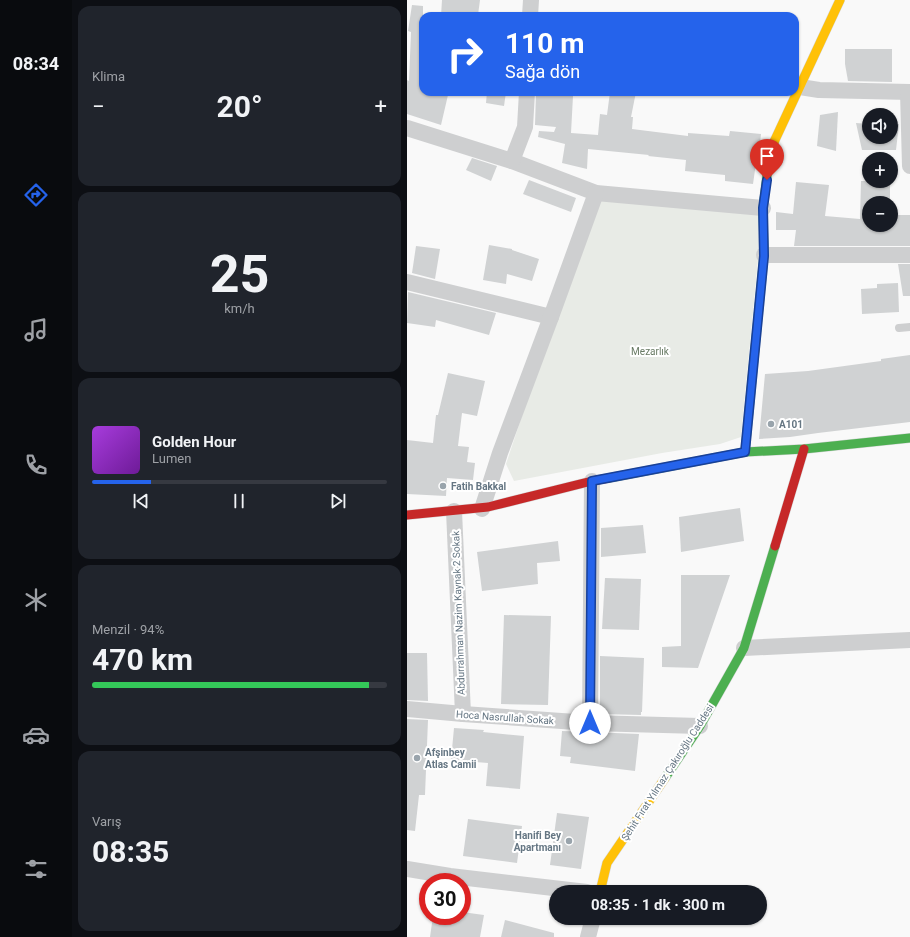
<!DOCTYPE html>
<html lang="tr">
<head>
<meta charset="utf-8">
<style>
	body { margin:0; font-family:Roboto,sans-serif; background:#20242c; color:#f1f3f6; height:100vh; display:flex; flex-direction:column; font-size:15px; white-space:nowrap }
	* { box-sizing:border-box; margin:0 }
	p { font-size:13px; color:#9ea1a6 }
	.icon { flex:none; width:22px; height:22px; fill:none; stroke:currentColor; stroke-width:2; stroke-linecap:round; stroke-linejoin:round }
	.map { position:relative; flex:1; overflow:hidden }
	.side { display:flex; flex-direction:column; gap:6px; padding:6px; background:#0d0f14; width:335px }
	.side>* { flex:none }
	.hud { position:absolute; left:12px; top:12px; width:380px; height:84px; border-radius:12px; box-shadow:0 1px 3px #0004; background:#2563eb; color:#fff; overflow:hidden }
	.fabs { position:absolute; left:455px; top:108px; display:grid; gap:8px }
	.fabs a { display:grid; place-items:center; width:36px; height:36px; border-radius:50%; background:#171b24; box-shadow:0 1px 3px #0004; font-size:20px }
	.speed { position:absolute; left:12px; top:873px; display:flex; gap:8px; font-size:20px; font-weight:700; text-align:center }
	.speed>* { display:grid; place-content:center; width:52px; height:52px; border-radius:50%; background:#171b24; box-shadow:0 1px 3px #0004; line-height:1 }
	.speed .limit { border:6px solid #d22; background:#fff; color:#111 }
	.pin { position:absolute; display:grid; place-items:center; width:34px; height:34px; color:#fff; margin:-41px -17px; border-radius:50% 50% 50% 0; rotate:-45deg; box-shadow:0 0 4px #0007 }
	.pin .icon { rotate:45deg }
	.me { position:absolute; width:44px; margin:-22px; rotate:0deg; stroke-linejoin:round; filter:drop-shadow(0 0 3px #0008) }
	.turn { display:flex; align-items:center; gap:14px; height:84px; padding:0 20px; font-size:18px }
	.turn .icon { width:52px; height:52px; stroke-width:2.5 }
	.turn b { display:block; font-size:28px; line-height:34px }
	.big { font-size:30px; font-weight:700; line-height:1.1 }
	.side .tile { flex:1; display:flex; flex-direction:column; justify-content:center; gap:6px; min-width:0; padding:0 14px; border-radius:12px; background:#20242c }
	.side .dial { align-items:center; gap:0 }
	.dial b { font-size:52px; line-height:1 }
	.song { display:flex; align-items:center; gap:12px }
	.cover { width:48px; height:48px; border-radius:6px; background:linear-gradient(135deg,hsl(280 70% 55%),hsl(280 70% 35%)) }
	.played { height:4px; border-radius:2px; background:linear-gradient(90deg,#2563eb 20%,#363941 20%) }
	.keys { display:flex; justify-content:space-around; direction:ltr }
	.heat { display:flex; justify-content:space-between; align-items:center; font-size:22px; direction:ltr }
	.charge { height:6px; border-radius:3px; background:linear-gradient(90deg,#34c759 94%,#363941 0) }
	.trip { position:absolute; left:142px; top:885px; width:218px; height:40px; border-radius:20px; background:#171b24; box-shadow:0 1px 3px #0004; font-weight:700; line-height:40px; text-align:center }
	main { display:flex; flex:1; min-height:0 }
	.menu { display:flex; flex-direction:column; width:72px; justify-content:space-around; align-items:center; background:#090b0e; color:#9ea1a6 }
	.menu .icon { width:28px; height:28px }
	.menu .selected { color:#2563eb }
	.menu b { font-size:18px; color:#f1f3f6 }
	.map>svg:first-child { display:block }
	.green { fill:#e8ebe6 }
	.building { fill:#d0d2d3 }
	.lines { fill:none; stroke-linecap:round; stroke-linejoin:round }
	.fast-casing { stroke:#d5d6d7; stroke-width:10 }
	.slow-casing { stroke:#d5d6d7; stroke-width:10 }
	.jam-casing { stroke:#d5d6d7; stroke-width:10 }
	.lane { stroke:#cecfd0; stroke-width:8 }
	.street { stroke:#cecfd0; stroke-width:16 }
	.fast { stroke:#4caf50; stroke-width:9 }
	.slow { stroke:#ffc107; stroke-width:9 }
	.jam { stroke:#c62828; stroke-width:9 }
	.route-casing { stroke:#184099; stroke-width:10 }
	.route { stroke:#2563eb; stroke-width:7 }
	.poi-dot { fill:#99a4ac; stroke:#fff; stroke-width:1.5 }
	.labels { text-anchor:middle; stroke-width:4; stroke-linejoin:round; paint-order:stroke }
	.park-label { font-size:10px; fill:#687a64; stroke:#fff }
	.poi-label { font-size:10px; font-weight:bold; fill:#657683; stroke:#fff; text-anchor:start }
	.street-label { font-size:10px; fill:#657683; stroke:#fff }
</style>
</head>
<body>
<main>
<nav class="menu">
<b>08:34</b>
<svg class="icon selected" aria-label="directions" viewBox="0 0 24 24"><path d="M12 3l9 9-9 9-9-9zM9 14v-3h6M13 9l2 2-2 2"/></svg>
<svg class="icon" aria-label="music" viewBox="0 0 24 24"><path d="M9 18V5l10-2v13"/><circle cx="6" cy="18" r="3"/><circle cx="16" cy="16" r="3"/></svg>
<svg class="icon" aria-label="phone" viewBox="0 0 24 24"><path d="M5 4h4l2 5-3 2q2 4 5 5l2-3 5 2v4C11 20 4 13 5 4z"/></svg>
<svg class="icon" aria-label="climate" viewBox="0 0 24 24"><path d="M12 3v18M4 7l16 10M4 17L20 7"/></svg>
<svg class="icon" aria-label="car" viewBox="0 0 24 24"><path d="M5 17H2v-5l4-1 3-4h7l3 4 3 1v5h-3M9 17h6M6 11h13"/><circle cx="7" cy="17" r="2"/><circle cx="17" cy="17" r="2"/></svg>
<svg class="icon" aria-label="filters" viewBox="0 0 24 24"><path d="M4 7h16M4 17h16"/><circle cx="9" cy="7" r="2"/><circle cx="15" cy="17" r="2"/></svg>
</nav>
<section class="side">
<div class="tile"><p>Klima</p>
<div class="heat"><a>−</a><b class="big">20°</b><a>+</a></div>
</div>
<div class="tile dial"><b>25</b><p>km/h</p></div>
<div class="tile">
<div class="song"><i class="cover"></i><div><b>Golden Hour</b><p>Lumen</p></div></div>
<div class="played"></div>
<div class="keys"><svg class="icon" aria-label="previous" viewBox="0 0 24 24"><path d="M18 5L8 12l10 7zM5 5v14"/></svg><svg class="icon" aria-label="pause" viewBox="0 0 24 24"><path d="M8 5v14M16 5v14"/></svg><svg class="icon" aria-label="next" viewBox="0 0 24 24"><path d="M6 5l10 7-10 7zM19 5v14"/></svg></div>
</div>
<div class="tile"><p>Menzil · 94%</p><b class="big">470 km</b><div class="charge"></div></div>
<div class="tile"><p>Varış</p><b class="big">08:35</b></div>
</section>
<div class="map">
<svg width="503" height="937" viewBox="0 0 503 937">
	<rect width="100%" height="100%" fill="#f9f9f9"/>
	<polygon class="green" points="189,193 356,208 334,437 313,444 255,453 107,481 99,464"/>
	<g class="building">
		<polygon points="35,0 73,0 71,15 61,13 60,16 34,16"/>
		<polygon points="5,5 16,6 16,92 23,92 41,95 34,125 0,114 0,80 2,81 4,32 1,31"/>
		<polygon points="438,49 485,49 485,82 441,81 438,64"/>
		<polygon points="80,92 99,92 97,106 79,103"/>
		<polygon points="203,92 229,92 224,117 226,117 225,129 281,136 281,133 322,136 323,131 354,134 353,143 351,149 346,184 318,181 318,175 278,171 279,160 241,156 242,155 181,149 180,169 155,163 158,144 131,137 132,131 147,132 149,127 128,125 129,93 166,96 164,133 191,135 193,114 200,115"/>
		<polygon points="431,112 429,151 410,146 413,115"/>
		<polygon points="449,123 462,124 462,137 484,137 484,124 492,124 489,150 455,150"/>
		<polygon points="65,158 90,166 84,181 59,170"/>
		<polygon points="122,180 169,198 164,212 116,194"/>
		<polygon points="454,181 483,181 483,203 462,203 462,225 484,225 484,215 503,215 503,246 387,246 389,230 369,230 369,212 386,214 389,182 422,185 418,216 453,219"/>
		<polygon points="82,245 105,249 105,250 132,259 125,281 100,274 99,284 76,280"/>
		<polygon points="9,246 33,249 28,279 5,273"/>
		<polygon points="491,264 503,264 503,296 496,296"/>
		<polygon points="491,283 492,312 455,314 454,289 470,288 470,284"/>
		<polygon points="1,292 89,313 82,335 29,320 28,327 0,323"/>
		<polygon points="503,355 503,422 411,433 383,437 352,439 358,374 401,371 474,361 474,359"/>
		<polygon points="41,373 78,381 70,416 55,413 51,446 62,447 60,462 68,463 66,480 40,478 39,496 0,494 0,440 26,443 29,415 31,415"/>
		<polygon points="333,508 337,541 274,552 272,517"/>
		<polygon points="236,525 239,553 194,557 194,528"/>
		<polygon points="151,541 153,561 130,563 131,584 75,591 70,552"/>
		<polygon points="274,575 323,575 291,668 255,667 255,647 274,646"/>
		<polygon points="198,578 234,579 232,630 195,629"/>
		<polygon points="97,615 144,616 141,705 94,704"/>
		<polygon points="0,653 20,653 21,701 0,700"/>
		<polygon points="193,656 237,658 235,712 234,712 234,715 193,714"/>
		<polygon points="0,719 21,720 18,795 12,795 8,831 0,830"/>
		<polygon points="47,728 77,730 76,732 117,736 113,789 79,786 81,763 44,760"/>
		<polygon points="155,731 183,732 232,734 228,771 163,763 164,757 153,756"/>
		<polygon points="150,813 182,817 174,869 143,865"/>
		<polygon points="61,819 115,826 110,863 56,856"/>
		<polygon points="55,912 77,915 73,937 23,937 26,916 55,916"/>
		<polygon points="98,920 147,933 147,937 94,937"/>
	</g>
	<g class="lines">
		<defs>
			<g id="fast">
				<polyline points="338,452 357,255 356,208 363,151 367,142"/>
				<polyline points="202,478 338,452 397,449 503,438"/>
				<polyline points="258,778 293,726 337,648 368,546"/>
			</g>
			<g id="slow">
				<polyline points="367,142 433,0"/>
				<polyline points="193,892 200,863 258,778"/>
			</g>
			<g id="jam">
				<polyline points="0,515 81,507 185,481 202,478"/>
				<polyline points="368,546 397,449"/>
			</g>
		</defs>
		<use href="#fast" class="fast-casing"/>
		<use href="#slow" class="slow-casing"/>
		<use href="#jam" class="jam-casing"/>
		<polyline class="lane" points="492,328 503,327"/>
		<g class="street">
			<polyline points="123,16 124,0"/>
			<polyline points="393,87 412,90 503,92"/>
			<polyline points="501,92 503,166"/>
			<polyline points="0,128 105,161 189,193 356,208"/>
			<polyline points="105,161 118,127 120,92"/>
			<polyline points="357,255 503,255"/>
			<polyline points="0,282 144,317"/>
			<polyline points="75,509 93,453 144,317 189,193"/>
			<polyline points="47,511 56,714"/>
			<polyline points="337,648 503,640"/>
			<polyline points="0,709 56,714 183,723 293,726"/>
			<polyline points="183,723 185,481"/>
			<polyline points="0,869 43,876 180,892"/>
			<polyline points="181,937 186,918"/>
		</g>
		<use href="#fast" class="fast"/>
		<use href="#slow" class="slow"/>
		<use href="#jam" class="jam"/>
	</g>
	<g class="lines">
		<defs>
			<polyline id="route" points="183,723 185,481 338,452 357,256 356,208 360,180"/>
		</defs>
		<use href="#route" class="route-casing"/>
		<use href="#route" class="route"/>
	</g>
	<g class="poi-dot">
		<circle cx="364" cy="424" r="4"/>
		<circle cx="36" cy="486" r="4"/>
		<circle cx="10" cy="758" r="4"/>
		<circle cx="162" cy="841" r="4"/>
	</g>
	<g class="labels">
		<g class="park-label">
			<text x="243" y="355">Mezarlık</text>
		</g>
		<g class="poi-label">
			<text x="372" y="428">A101</text>
			<text x="44" y="490">Fatih Bakkal</text>
			<text x="18" y="756">Afşinbey<tspan x="18" dy="12">Atlas Camii</tspan></text>
			<text x="154" y="839" text-anchor="end">Hanifi Bey<tspan x="154" dy="12">Apartmanı</tspan></text>
		</g>
		<g class="street-label">
			<text transform="translate(51 613) rotate(-92)" y="4">Abdurrahman Nazim Kaynak 2 Sokak</text>
			<text transform="translate(98 717) rotate(4)" y="4">Hoca Nasrullah Sokak</text>
			<text transform="translate(260 772) rotate(-57)" y="4">Şehit Fırat Yılmaz Çakıroğlu Caddesi</text>
		</g>
	</g>
</svg>
<div class="fabs">
<a><svg class="icon" aria-label="sound" viewBox="0 0 24 24"><path d="M4 9h4l5-4v14l-5-4H4zM17 9q2 3 0 6"/></svg></a>
<a>+</a>
<a>−</a>
</div>
<div class="speed"><div class="limit">30</div></div>
<div class="pin" style="left:360px;top:180px;background:#d93025"><svg class="icon" aria-label="arrive" viewBox="0 0 24 24"><path d="M6 21V4h12l-3 4 3 4H6"/></svg></div>
<svg class="me" style="left:183px;top:723px" viewBox="-20 -20 40 40"><circle r="19" fill="#fff"/><path d="M0-13L10 11 0 6-10 11z" fill="#2563eb"/></svg>
<div class="trip">08:35 · 1 dk · 300 m</div>
<div class="hud">
<div class="turn"><svg class="icon" aria-label="right" viewBox="0 0 24 24"><path d="M7 20v-9h11M14 6l5 5-5 5"/></svg><div><b>110 m</b>Sağa dön</div></div>
</div>
</div>
</main>
</body>
</html>
